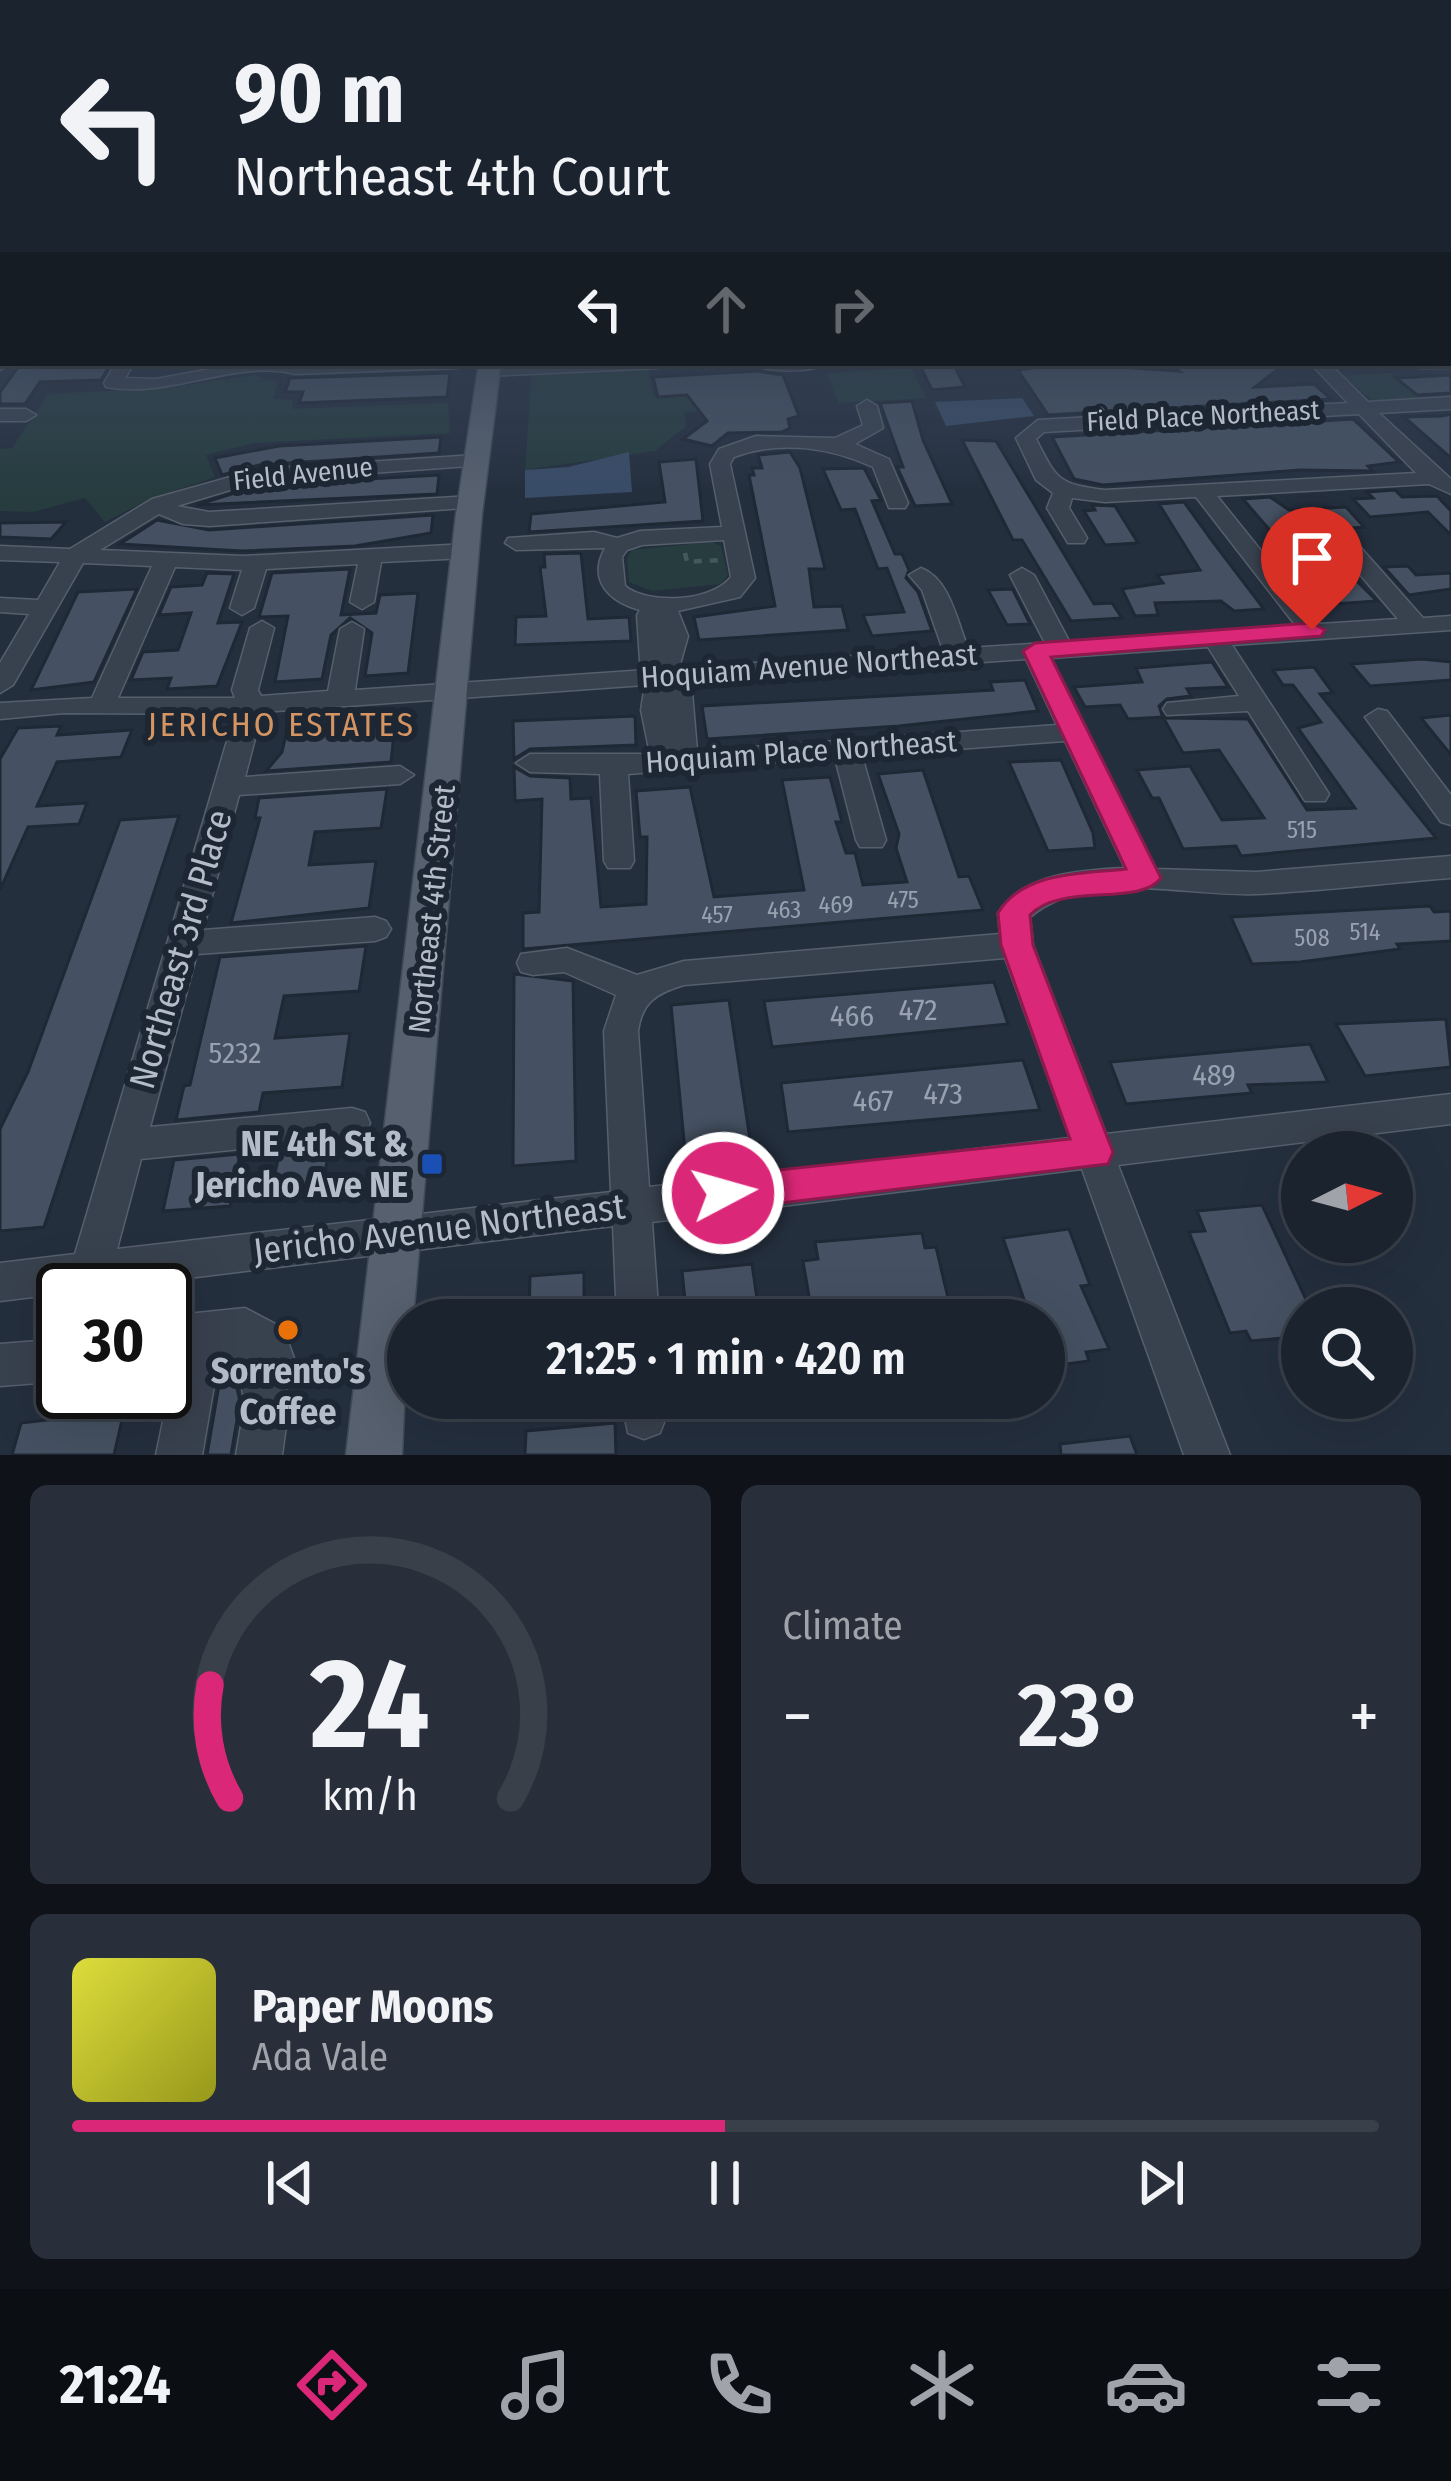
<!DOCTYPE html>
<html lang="en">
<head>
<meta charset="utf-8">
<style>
	body { margin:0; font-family:"Fira Sans Condensed",sans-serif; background:#282f3a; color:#f1f3f6; height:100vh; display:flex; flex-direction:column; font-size:45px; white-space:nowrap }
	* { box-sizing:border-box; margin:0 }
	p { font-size:39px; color:#a0a4aa }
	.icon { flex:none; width:66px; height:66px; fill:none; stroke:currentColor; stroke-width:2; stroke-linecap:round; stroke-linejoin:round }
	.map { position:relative; height:1455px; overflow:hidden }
	.details { display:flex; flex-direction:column; gap:30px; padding:30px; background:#0f1319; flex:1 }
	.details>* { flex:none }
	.banner { position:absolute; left:0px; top:0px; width:1452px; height:366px; box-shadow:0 12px 48px #0002,0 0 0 3px #39404a; background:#1b232e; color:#f1f3f6; overflow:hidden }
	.needle { width:78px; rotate:84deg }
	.buttons { position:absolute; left:1281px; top:1131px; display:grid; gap:24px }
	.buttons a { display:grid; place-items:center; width:132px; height:132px; border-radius:50%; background:#1b232e; box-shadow:0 12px 48px #0002,0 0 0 3px #39404a; font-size:60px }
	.speed { position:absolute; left:36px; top:1263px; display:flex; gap:24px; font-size:60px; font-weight:700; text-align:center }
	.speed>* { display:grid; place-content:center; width:156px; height:156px; border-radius:50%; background:#1b232e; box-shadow:0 12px 48px #0002,0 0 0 3px #39404a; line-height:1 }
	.speed .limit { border:6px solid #111; border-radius:18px; background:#fff; color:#111 }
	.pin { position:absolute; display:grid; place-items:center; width:102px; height:102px; color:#fff; margin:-123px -51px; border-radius:50% 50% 50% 0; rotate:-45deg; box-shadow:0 0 12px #0007 }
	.pin .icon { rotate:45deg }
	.me { position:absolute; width:132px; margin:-66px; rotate:84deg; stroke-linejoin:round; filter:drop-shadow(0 0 9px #0008) }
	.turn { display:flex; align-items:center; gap:42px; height:252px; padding:0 36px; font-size:54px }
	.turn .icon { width:156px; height:156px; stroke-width:2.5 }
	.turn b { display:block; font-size:84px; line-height:102px }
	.lanes { display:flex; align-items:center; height:114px; padding:0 36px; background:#0003; justify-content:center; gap:60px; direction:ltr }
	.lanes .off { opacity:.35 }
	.big { font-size:90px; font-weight:600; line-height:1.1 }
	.details .card { flex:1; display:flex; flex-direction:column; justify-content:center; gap:18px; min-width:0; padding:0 42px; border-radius:18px; background:#282f3a }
	.details .dial { align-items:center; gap:0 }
	.dial svg { height:312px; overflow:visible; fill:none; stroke:#39404a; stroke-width:7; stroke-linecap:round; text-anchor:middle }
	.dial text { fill:#f1f3f6; stroke:none }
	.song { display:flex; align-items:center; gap:36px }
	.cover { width:144px; height:144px; border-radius:18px; background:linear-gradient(135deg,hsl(60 70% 55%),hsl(60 70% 35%)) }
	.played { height:12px; border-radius:6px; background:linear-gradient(90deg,#db2777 50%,#39404a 50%) }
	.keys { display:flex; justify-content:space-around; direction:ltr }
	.heat { display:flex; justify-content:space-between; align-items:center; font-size:66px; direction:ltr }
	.details .tiles { flex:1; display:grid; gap:30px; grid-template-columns:1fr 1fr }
	.card:last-child { grid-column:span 2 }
	.trip { position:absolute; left:387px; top:1299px; width:678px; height:120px; border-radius:60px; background:#1b232e; box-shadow:0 12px 48px #0002,0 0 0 3px #39404a; font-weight:600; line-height:120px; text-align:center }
	.tab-bar { display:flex; height:192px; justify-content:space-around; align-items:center; background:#0b0e12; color:#a0a4aa }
	.tab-bar .icon { width:84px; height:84px }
	.tab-bar .on { color:#db2777 }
	.tab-bar b { font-size:54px; color:#f1f3f6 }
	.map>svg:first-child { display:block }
	.green { fill:#263c3f }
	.water { fill:#394c67 }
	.building { fill:#455162; stroke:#1f2835; stroke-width:3 }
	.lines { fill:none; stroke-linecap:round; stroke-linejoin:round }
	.minor-casing { stroke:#565f6c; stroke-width:3 }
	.major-casing { stroke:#414a57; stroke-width:3 }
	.path { stroke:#44595c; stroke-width:4.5; stroke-dasharray:8 8; stroke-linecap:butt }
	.minor { fill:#38414e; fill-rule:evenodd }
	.major { fill:#56606e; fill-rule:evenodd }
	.route { fill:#db2777; stroke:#8e194d; stroke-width:3 }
	.transit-dot { fill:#1a4fb4; stroke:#1d2633; stroke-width:4.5 }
	.food-dot { fill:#e8710a; stroke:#1d2633; stroke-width:4.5 }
	.labels { text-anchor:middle; stroke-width:12; stroke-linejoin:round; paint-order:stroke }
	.number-label { font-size:24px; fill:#98a1af }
	.far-street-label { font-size:27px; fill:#b4bcc9; stroke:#1d2633 }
	.street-label { font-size:30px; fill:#b4bcc9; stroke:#1d2633 }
	.near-number-label { font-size:30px; fill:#98a1af }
	.neighbourhood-label { font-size:33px; letter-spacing:3px; fill:#d59563; stroke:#1d2633 }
	.near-street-label { font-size:36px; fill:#b4bcc9; stroke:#1d2633 }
	.near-poi-label { font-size:36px; font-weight:bold; fill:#b4bcc9; stroke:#1d2633; text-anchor:end }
</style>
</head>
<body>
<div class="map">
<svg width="1451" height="1455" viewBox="0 0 1451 1455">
	<rect width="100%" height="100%" fill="#242f3e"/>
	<g class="green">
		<polygon points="647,364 654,397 788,390 796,405 684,412 686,426 655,451 525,470 532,369"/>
		<polygon points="911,368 926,398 838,403 827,373"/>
		<polygon points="1391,373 1422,401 1374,401 1342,376"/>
		<polygon points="254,375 278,383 273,399 293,400 292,409 448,403 450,433 255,443 206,455 215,477 148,500 105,522 85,498 33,512 0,511 0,449 12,448 48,394 166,388"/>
		<polygon points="712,542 721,546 728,575 721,584 652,591 629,582 627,558 632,550"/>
	</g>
	<g class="water">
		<polygon points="1022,398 1034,416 946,426 935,402"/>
		<polygon points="629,452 632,492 525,498 525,470 568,467"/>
	</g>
	<g class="building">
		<polygon points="21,363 111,363 101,380 40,382 25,404 0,404 0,392"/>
		<polygon points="936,363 953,363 965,387 932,390 919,364"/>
		<polygon points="1063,363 1179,371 1167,363 1286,363 1255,387 1314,384 1331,399 1048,415 1018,370"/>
		<polygon points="758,371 783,375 799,416 788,419 790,428 782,432 728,433 712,446 683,439 707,421 687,395 658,397 653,377"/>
		<polygon points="450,373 447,397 299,403 303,392 285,392 290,378"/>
		<polygon points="1451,375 1451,393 1417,395 1396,378"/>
		<polygon points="912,401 923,440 952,504 915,506 897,467 903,467 880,403"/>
		<polygon points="1451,414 1451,458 1404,417 1442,416"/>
		<polygon points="1353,419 1399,462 1368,466 1373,471 1300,470 1103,485 1074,479 1052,437"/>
		<polygon points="441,437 439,453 259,465 222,475 215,458 279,446"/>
		<polygon points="962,440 996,441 1094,604 1112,603 1122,618 1071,621 1022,540 1013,540"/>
		<polygon points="790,452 800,468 825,569 809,569 814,607 842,606 848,630 699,640 694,617 775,606 749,475 754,475 752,468 762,468 758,455"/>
		<polygon points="696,459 703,521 529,532 531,514 665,502 659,462"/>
		<polygon points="864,468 881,500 872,501 895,554 902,554 909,570 906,578 918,592 932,631 872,636 863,615 904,612 887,568 878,569 855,509 841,510 823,469"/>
		<polygon points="439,475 437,494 196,505 261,485"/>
		<polygon points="1395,490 1402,497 1437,496 1451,511 1451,535 1428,512 1370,517 1353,499 1373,498 1367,492"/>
		<polygon points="1270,497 1289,510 1346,507 1364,527 1307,532 1377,601 1333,604 1243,499"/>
		<polygon points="1184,502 1213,542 1264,609 1234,611 1221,601 1155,603 1158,615 1135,616 1122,589 1163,583 1157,575 1200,570 1159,504"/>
		<polygon points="1092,505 1115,506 1138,543 1105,545 1084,511 1095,510"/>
		<polygon points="433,515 431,533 355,546 242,551 120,544 157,520 209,530"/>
		<polygon points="66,522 51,539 0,537 0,523"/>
		<polygon points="581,553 588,619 629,617 631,641 515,645 516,617 546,616 540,567 545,567 544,554"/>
		<polygon points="1408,566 1416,575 1451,573 1451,589 1409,595 1384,567"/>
		<polygon points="350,569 341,615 376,613 380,595 418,593 408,673 365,676 372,633 350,618 331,635 322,679 275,682 288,616 259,617 272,573"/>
		<polygon points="207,573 234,574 218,623 242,622 217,686 167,689 171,678 131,680 143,652 178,650 191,613 159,615 171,587 202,585"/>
		<polygon points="137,589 94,682 31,690 78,592"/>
		<polygon points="1012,589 1013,590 1030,624 1007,625 988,590"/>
		<polygon points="1422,659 1451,662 1451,680 1370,686 1351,664"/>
		<polygon points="1212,662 1228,687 1187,689 1191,696 1167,699 1159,706 1163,718 1248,719 1307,810 1355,808 1298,728 1321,722 1293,685 1283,685 1273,670 1314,667 1333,693 1320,694 1436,838 1241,856 1236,846 1183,849 1159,798 1152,798 1137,770 1190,766 1222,820 1264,818 1219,750 1183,753 1163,717 1128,719 1120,705 1085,707 1074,687 1142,682 1136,668"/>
		<polygon points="1025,680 1038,711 899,726 707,739 702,706 993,690 990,682"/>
		<polygon points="1451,715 1451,755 1421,718"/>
		<polygon points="635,716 636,745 530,749 514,759 513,721"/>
		<polygon points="332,718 330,729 395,725 391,762 266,771 282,752 289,721"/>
		<polygon points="61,726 57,735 132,730 121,757 57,762 37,806 87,803 79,824 28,827 0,890 0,759 18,728"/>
		<polygon points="1061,760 1093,833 1095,848 1048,851 1009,762"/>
		<polygon points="514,767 530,776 570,778 571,799 591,798 601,907 646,904 647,837 640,837 636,791 690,787 714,897 804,890 782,780 830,777 842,822 836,822 846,853 855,853 863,885 907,882 896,848 899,834 878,774 923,770 959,877 969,876 983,910 523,949 523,913 539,912 542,799 515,801"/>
		<polygon points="387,789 381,828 315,832 309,865 376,861 369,908 231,923 260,818 255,818 259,798"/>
		<polygon points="179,816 44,1227 0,1231 0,1129 28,1072 120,820"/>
		<polygon points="1430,906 1434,912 1451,911 1451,941 1397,944 1400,949 1300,962 1252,964 1231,917"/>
		<polygon points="366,946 359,991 284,996 275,1038 350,1033 342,1087 263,1093 259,1112 176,1120 184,1086 190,1085 220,957"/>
		<polygon points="514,974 573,981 576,1161 513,1166"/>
		<polygon points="994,982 1008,1024 772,1047 764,1001"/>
		<polygon points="729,1000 751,1146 685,1151 671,1005"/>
		<polygon points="1446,1019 1451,1067 1365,1076 1336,1024"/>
		<polygon points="1310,1044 1328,1082 1248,1085 1252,1093 1126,1104 1110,1062"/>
		<polygon points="1023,1060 1040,1110 788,1132 781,1083"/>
		<polygon points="330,1145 321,1194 270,1197 280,1150"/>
		<polygon points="240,1154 230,1206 163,1211 174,1160"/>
		<polygon points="1262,1205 1310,1308 1302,1308 1302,1336 1251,1341 1246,1331 1230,1333 1189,1232 1205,1231 1197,1211"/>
		<polygon points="1069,1229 1090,1285 1081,1286 1109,1349 1086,1352 1089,1361 1044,1367 1044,1320 1031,1320 1003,1238"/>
		<polygon points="922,1233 925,1248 936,1247 948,1298 942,1299 945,1313 813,1320 803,1261 818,1259 815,1242"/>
		<polygon points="752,1264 760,1320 687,1320 682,1271"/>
		<polygon points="584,1272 584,1320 529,1320 530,1276"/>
		<polygon points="221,1373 234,1375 240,1402 231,1455 207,1455"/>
		<polygon points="124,1411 114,1455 12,1455 21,1423"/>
		<polygon points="615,1423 616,1455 525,1455 526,1431"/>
		<polygon points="1130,1436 1137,1455 1061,1455 1060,1444"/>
	</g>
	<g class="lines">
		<defs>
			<g id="minor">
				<polygon points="0,358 3,363 12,363 0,370"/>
				<polygon points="1449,358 1451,367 1447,368 1419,368 1410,363 1449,363"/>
				<path d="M116,363h18l-9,15 31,1 87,-16h224l-9,5 -163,6c-61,-15 -124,25 -189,13l-2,-4z"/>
				<polygon points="544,363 668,363 659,368 489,376 480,371 489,366"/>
				<path d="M750,363h78c-16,10 -62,10 -78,0z"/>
				<path d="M1310,363h19l39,39 83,-5v12l-72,4 72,66v15l-22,-10 -212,12 103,128 78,-5 -70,-82 11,-7 8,2 76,86 28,-2v14l-219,15 97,149 -4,7h-20l-57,-90 -81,4 -4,-6 4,-6 72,-7 -31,-49 -157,11 105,211 100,3 195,-16v22c-65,5 -130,13 -195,16 -70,3 -167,-27 -226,23l3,28 73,189 345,-40v30l-333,41 112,290h-46l-102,-286 -430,53 7,98h-42l-4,-94 -613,75v-38l75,-9 160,-540 -171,-1 -64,6v-16l92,-5 60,-132 -69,-3 -70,122 -13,8v-30l29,-49 -29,-2v-14l38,2 22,-38 -60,-2v-14l70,3 82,-50 107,-30 217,-14 10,6 -3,4 -223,16 -83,25 32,6 262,-16 8,1v10l-270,19 -26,-2 -24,-10 -59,36 143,6 224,-12 11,7 -11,7 -86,4 -7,40 -12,7 -12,-7 8,-38 -92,5 -12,39 -12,7 -12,-7 12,-38 -67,-3 -57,131h117l-3,-8 18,-62 12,-7 12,7 -16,62 3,6 67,-5 12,-62 12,-7 12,7 -9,61 292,-20 -7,-9 -3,-46 3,-5c-30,-8 -53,-29 -35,-62l-89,2 -11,-7 3,-5 86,-6 23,6 23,-7 82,-4 -12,-63 9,-15 37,-13 79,2 28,-13 -6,-19 10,-6 10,6 6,22 -28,16 34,15 19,44 -3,5h-16l-16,-41c-44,-20 -93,-27 -139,-10l-4,7 25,114 -15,19 -62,14 10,25 -9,32 264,-18 -21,-60 -13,-15 12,-7c29,11 36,53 47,80l77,-5 -35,-68 12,-7 12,7 35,66 227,-15 -100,-129 -91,5 -33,-4 -3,10 18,30 -3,5h-16l-21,-35 6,-15 -17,-13 -20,-42 22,-18 310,-17zM1359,414l57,59 -311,17c-47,-6 -48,-10 -69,-51l8,-7zM724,540l7,37c-19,25 -83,28 -106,9l-3,-29 5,-7 15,-5zM1026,659l31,66 -360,26 -5,-60 -6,-8zM645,685l-4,25 9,44h-120l-14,9 14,9 70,2 4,87 4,7h22l4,-7 -6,-87 207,-16 21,82 4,7h22l4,-7 -24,-84 203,-15 60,127c-42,2 -102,5 -127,45l2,21 -316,27 -47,14 -70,-27 -46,6 -4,9 4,9 12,3 31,-3 52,23 -12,36 7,161 -494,57 24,-90 211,-21 13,-4 5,-11 -5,-11 -13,-4 -202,19 47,-173 178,-13 11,-4 5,-8 -5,-8 -11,-4 -172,13 36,-135 161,-11 14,-9 -14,-9 -155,11 17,-65zM1005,958l65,180 -421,49 -11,-156c4,-29 19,-38 46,-46z"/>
				<polygon points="0,409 26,409 36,415 26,421 0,421"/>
				<polygon points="1378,709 1387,711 1451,795 1451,825 1441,822 1365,717"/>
				<polygon points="245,1308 283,1328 295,1361 289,1376 283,1378 289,1403 282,1455 236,1455 245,1403 238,1371 217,1368 202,1455 156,1455 174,1368 165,1370 165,1328 187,1314"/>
				<polygon points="63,1339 63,1381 0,1386 0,1344"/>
				<polygon points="621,1398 665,1398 666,1417 660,1433 644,1439 628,1433"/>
			</g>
			<polygon id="major" points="479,363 501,363 482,514 413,1320 408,1320 402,1455 346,1455 456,514"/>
		</defs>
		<use href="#minor" class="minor-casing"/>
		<use href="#major" class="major-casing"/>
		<polyline class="path" points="685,553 687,562 720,560"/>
		<use href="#minor" class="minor"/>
		<use href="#major" class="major"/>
	</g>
	<linearGradient id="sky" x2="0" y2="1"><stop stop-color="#141a22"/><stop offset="0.59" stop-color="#3f4d63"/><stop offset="1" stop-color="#3f4d63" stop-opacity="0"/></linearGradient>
	<rect width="1451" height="493" fill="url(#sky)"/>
	<path class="route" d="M1312,623l13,7 -4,6 -270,21 110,221c-21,29 -100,4 -131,37l3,30 80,207 -5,12 -385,46 -14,-5 -6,-12 6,-12 14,-5 347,-37 -69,-194 -3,-32c25,-42 84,-39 128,-44l-103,-218 12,-8z"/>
	<rect class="transit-dot" x="420" y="1152" width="24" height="24" rx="6"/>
	<circle class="food-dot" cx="288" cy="1330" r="12"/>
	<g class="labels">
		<g class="number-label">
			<text x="1302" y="838">515</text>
			<text x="903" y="908">475</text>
			<text x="836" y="913">469</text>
			<text x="784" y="918">463</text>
			<text x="717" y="923">457</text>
			<text x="1365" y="940">514</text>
			<text x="1312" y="946">508</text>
		</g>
		<g class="far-street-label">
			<text transform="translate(1203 416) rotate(-3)" y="9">Field Place Northeast</text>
			<text transform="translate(303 474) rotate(-6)" y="9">Field Avenue</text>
		</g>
		<g class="street-label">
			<text transform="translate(809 666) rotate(-4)" y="10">Hoquiam Avenue Northeast</text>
			<text transform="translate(801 752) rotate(-4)" y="10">Hoquiam Place Northeast</text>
			<text transform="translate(432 909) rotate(-84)" y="10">Northeast 4th Street</text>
		</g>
		<g class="near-number-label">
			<text x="918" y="1020">472</text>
			<text x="852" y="1026">466</text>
			<text x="235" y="1063">5232</text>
			<text x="1214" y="1085">489</text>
			<text x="943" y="1104">473</text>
			<text x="873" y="1111">467</text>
		</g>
		<g class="neighbourhood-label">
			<text x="282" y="736">JERICHO ESTATES</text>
		</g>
		<g class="near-street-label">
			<text transform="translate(180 949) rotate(-74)" y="13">Northeast 3rd Place</text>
			<text transform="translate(439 1228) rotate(-7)" y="13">Jericho Avenue Northeast</text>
		</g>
		<g class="near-poi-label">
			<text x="408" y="1156">NE 4th St &amp;<tspan x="408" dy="41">Jericho Ave NE</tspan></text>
			<text x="288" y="1383" text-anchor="middle">Sorrento's<tspan x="288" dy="41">Coffee</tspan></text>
		</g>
	</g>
</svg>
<div class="buttons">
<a><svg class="needle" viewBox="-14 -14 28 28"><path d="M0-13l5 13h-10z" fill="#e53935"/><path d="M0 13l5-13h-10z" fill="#a0a4aa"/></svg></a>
<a><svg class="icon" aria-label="search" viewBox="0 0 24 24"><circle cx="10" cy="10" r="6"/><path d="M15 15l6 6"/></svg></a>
</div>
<div class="speed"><div class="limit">30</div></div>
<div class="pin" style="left:1312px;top:630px;background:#d93025"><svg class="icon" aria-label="arrive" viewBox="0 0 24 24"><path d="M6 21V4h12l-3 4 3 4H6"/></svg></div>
<svg class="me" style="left:723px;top:1193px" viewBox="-20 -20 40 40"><circle r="17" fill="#db2777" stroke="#fff" stroke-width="3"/><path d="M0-11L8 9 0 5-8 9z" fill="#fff"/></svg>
<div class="trip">21:25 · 1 min · 420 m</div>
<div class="banner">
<div class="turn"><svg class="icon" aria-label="left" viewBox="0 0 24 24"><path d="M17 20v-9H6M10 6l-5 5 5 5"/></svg><div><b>90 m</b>Northeast 4th Court</div></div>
<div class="lanes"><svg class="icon" aria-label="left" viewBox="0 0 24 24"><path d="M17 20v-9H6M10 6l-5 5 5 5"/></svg><svg class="icon off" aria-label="ahead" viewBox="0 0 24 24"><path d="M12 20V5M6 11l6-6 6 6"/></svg><svg class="icon off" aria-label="right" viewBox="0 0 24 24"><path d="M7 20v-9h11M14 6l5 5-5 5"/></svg></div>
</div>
</div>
<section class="details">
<div class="tiles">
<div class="card dial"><svg viewBox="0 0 100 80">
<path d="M14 69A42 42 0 1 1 86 69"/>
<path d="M14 69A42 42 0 0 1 9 40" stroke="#db2777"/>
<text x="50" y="56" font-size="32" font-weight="700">24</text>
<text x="50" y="72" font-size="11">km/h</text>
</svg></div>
<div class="card"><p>Climate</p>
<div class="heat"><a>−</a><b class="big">23°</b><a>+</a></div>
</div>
<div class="card">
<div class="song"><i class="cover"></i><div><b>Paper Moons</b><p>Ada Vale</p></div></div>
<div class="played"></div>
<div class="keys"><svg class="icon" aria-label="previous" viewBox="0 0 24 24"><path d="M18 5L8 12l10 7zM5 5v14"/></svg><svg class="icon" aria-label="pause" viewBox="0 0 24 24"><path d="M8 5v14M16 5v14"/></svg><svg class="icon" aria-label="next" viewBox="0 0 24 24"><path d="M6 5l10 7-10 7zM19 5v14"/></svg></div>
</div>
</div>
</section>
<nav class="tab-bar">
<b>21:24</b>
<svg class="icon on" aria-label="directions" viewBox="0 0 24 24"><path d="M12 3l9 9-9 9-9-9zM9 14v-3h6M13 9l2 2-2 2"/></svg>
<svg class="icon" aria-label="music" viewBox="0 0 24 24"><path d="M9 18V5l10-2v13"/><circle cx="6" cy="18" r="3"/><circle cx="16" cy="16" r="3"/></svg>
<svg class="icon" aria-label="phone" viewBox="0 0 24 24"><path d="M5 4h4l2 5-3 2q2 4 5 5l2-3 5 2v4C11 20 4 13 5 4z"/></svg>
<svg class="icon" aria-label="climate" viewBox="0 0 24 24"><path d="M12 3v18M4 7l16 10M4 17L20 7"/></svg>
<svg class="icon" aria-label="car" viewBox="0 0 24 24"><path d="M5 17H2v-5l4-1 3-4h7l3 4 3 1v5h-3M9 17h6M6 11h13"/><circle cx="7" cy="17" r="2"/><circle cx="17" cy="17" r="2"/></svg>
<svg class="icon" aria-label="filters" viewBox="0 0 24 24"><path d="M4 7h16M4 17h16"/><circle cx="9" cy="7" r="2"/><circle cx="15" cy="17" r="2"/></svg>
</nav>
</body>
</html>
